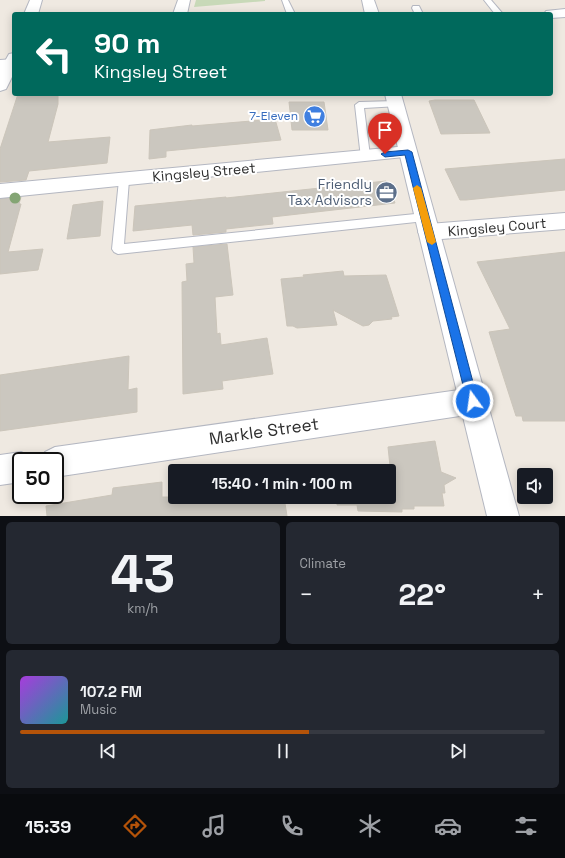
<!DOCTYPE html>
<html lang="en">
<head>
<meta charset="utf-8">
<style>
	body { margin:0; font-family:"Space Grotesk",sans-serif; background:#242831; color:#f1f3f6; height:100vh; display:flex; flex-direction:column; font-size:15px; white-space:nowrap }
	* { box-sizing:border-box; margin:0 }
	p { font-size:13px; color:#9ea1a6 }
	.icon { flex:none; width:22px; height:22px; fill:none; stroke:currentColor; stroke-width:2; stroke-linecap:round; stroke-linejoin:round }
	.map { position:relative; height:516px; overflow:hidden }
	.side { display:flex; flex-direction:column; gap:6px; padding:6px; background:#0d0f14; flex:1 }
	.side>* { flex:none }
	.top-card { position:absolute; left:12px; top:12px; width:541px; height:84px; border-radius:4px; box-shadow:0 2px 10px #0003; background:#00695c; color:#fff; overflow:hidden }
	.buttons { position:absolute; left:517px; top:468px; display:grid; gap:8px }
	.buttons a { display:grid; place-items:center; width:36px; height:36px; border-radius:4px; background:#171b24; box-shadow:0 2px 10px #0003; font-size:20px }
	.speed { position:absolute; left:12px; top:452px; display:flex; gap:8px; font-size:20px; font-weight:700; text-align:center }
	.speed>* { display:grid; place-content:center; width:52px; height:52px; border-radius:50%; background:#171b24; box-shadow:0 2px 10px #0003; line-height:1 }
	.speed .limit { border:2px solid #111; border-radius:6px; background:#fff; color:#111 }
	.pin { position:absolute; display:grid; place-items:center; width:34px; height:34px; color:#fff; margin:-41px -17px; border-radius:50% 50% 50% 0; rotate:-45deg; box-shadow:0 0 4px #0007 }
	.pin .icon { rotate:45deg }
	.me { position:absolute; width:44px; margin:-22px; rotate:346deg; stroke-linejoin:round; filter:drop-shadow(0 0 3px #0008) }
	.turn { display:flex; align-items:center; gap:14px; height:84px; padding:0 16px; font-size:18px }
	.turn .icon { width:52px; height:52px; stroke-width:2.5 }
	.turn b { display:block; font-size:28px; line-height:34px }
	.big { font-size:30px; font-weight:600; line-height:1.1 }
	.side .widget { flex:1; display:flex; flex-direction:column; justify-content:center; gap:6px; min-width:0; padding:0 14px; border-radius:6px; background:#242831 }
	.side .dial { align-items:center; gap:0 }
	.dial b { font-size:52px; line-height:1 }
	.song { display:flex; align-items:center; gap:12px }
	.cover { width:48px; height:48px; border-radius:6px; background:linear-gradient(135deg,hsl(280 70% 55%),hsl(180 70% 35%)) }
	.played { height:4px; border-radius:2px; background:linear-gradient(90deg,#b45309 55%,#363941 55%) }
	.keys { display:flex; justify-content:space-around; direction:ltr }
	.heat { display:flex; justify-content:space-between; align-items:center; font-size:22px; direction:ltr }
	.side .tiles { flex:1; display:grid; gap:6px; grid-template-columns:1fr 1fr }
	.widget:last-child { grid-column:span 2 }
	.trip { position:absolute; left:168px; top:464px; width:228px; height:40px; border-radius:4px; background:#171b24; box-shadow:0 2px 10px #0003; font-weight:600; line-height:40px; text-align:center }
	.tab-bar { display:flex; height:64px; justify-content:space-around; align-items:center; background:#090b0e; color:#9ea1a6 }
	.tab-bar .icon { width:28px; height:28px }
	.tab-bar .on { color:#b45309 }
	.tab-bar b { font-size:18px; color:#f1f3f6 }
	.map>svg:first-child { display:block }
	.cemetery { fill:#c8d9b8 }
	.building { fill:#cbc7bf; stroke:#cbc5ba }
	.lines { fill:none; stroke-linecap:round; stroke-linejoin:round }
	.service-casing { stroke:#b4b7c1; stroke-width:2 }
	.minor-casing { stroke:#b4b7c1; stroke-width:2 }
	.tertiary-casing { stroke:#b4b7c1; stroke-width:2 }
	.secondary-casing { stroke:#b4b7c1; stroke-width:2 }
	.service { fill:#fff; fill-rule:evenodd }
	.minor { fill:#fff; fill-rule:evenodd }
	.tertiary { fill:#fff; fill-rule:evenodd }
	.secondary { fill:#fff; fill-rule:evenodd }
	.tree { fill:#84a574 }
	.route { fill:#1a73e8; stroke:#114b97 }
	.slow { fill:#f59e0b }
	.labels { text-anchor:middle; stroke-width:4; stroke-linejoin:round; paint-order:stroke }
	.far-shop-label { font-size:12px; fill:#366cbe; stroke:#fff; text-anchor:end }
	.street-label { font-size:14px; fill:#2e2e2e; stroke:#fff }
	.service-label { font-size:14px; fill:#4e5e75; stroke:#fff; text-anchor:end }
	.near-street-label { font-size:17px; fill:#2e2e2e; stroke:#fff }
</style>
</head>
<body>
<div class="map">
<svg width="565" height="516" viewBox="0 0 565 516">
	<rect width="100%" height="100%" fill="#efe9e1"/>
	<polygon class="cemetery" points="196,0 265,0 265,1 194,7"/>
	<g class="building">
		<polygon points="18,94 58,94 58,104 48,142 110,137 107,163 29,171 26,180 0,182 0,149"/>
		<polygon points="435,100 474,100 490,133 441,134 429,101"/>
		<polygon points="289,102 324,102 328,130 292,130"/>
		<polygon points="275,119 281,140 166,151 166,157 149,159 150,130 192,125 192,126"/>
		<polygon points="565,159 565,190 466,200 460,200 445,169"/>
		<polygon points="386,181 395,203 272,217 273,224 226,229 226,232 193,235 192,225 133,231 135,206 226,197 226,198"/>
		<polygon points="21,197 19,204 21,204 8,252 43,249 38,270 0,274 0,199"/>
		<polygon points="103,201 100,236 67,239 73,205"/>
		<polygon points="227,244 233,295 215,297 217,334 220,333 221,345 267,338 273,374 222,381 223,389 183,394 182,282 187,281 186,264 194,263 193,247"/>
		<polygon points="565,252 565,421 523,421 522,416 516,416 489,332 510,329 477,262"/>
		<polygon points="343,271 344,276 386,275 399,316 391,317 392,319 373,321 369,325 363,326 333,310 337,325 297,328 293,326 287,326 281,279 304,277 303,275"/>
		<polygon points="129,356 128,390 137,388 137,412 0,431 0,375"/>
		<polygon points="435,441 441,472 456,478 444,485 445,493 442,493 444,506 414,506 414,509 402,509 402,512 358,511 357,505 337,505 337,497 389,497 389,471 336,471 336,466 390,466 388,447"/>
		<polygon points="162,482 162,497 284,497 287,516 47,516 46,506 112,495 113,488"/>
	</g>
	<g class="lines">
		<defs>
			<g id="service">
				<polygon points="282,0 288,0 295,14 287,14"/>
				<polygon points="484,0 491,0 503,14 495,14"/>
				<polygon points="413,6 419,6 423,14 415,14 412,8"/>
				<polygon points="396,101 399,102 400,104 399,106 364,108 370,156 369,158 361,158 355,105 359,102"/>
				<polygon points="124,176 128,177 129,180 124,244 425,213 429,214 431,217 429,220 425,221 118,254 114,252 112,249 119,180 120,177"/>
			</g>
			<g id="minor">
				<polygon points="30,0 42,0 38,14 24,14"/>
				<polygon points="178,0 190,0 187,14 173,14"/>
				<polygon points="14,53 14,73 6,89 0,91 0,70 9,54"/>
				<polygon points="408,146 414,148 417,152 414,156 0,198 0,184"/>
				<polygon points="565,213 565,229 429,240 422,238 418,232 422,226 429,224"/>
				<polygon points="473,388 483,392 487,401 483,410 473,414 55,477 55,461 41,461 45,452 55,447"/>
				<polygon points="21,452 31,457 33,461 21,461 21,482 0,485 0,455"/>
			</g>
			<g id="tertiary">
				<polygon points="565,9 565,17 551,18 551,14 544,14 546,11"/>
				<polygon points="14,59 14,69 0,70 0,60"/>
			</g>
			<g id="secondary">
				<polygon points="362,0 374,0 379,14 365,14"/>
				<polygon points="385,94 401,94 519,516 487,516"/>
			</g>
		</defs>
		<use href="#service" class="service-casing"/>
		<use href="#minor" class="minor-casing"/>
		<use href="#tertiary" class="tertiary-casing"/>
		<use href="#secondary" class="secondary-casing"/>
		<use href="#service" class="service"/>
		<use href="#minor" class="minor"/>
		<use href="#tertiary" class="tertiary"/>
		<use href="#secondary" class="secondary"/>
	</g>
	<circle class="tree" cx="15" cy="198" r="5.5"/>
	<polygon class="route" points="408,150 412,152 478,401 477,405 473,406 469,405 467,401 405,155 385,157 381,154 385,152"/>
	<polygon class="slow" points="417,185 421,188 436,242 432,245 427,242 413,188"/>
	<defs>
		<symbol id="supermarket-disc" viewBox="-11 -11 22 22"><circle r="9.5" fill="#3f7fe0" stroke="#fff"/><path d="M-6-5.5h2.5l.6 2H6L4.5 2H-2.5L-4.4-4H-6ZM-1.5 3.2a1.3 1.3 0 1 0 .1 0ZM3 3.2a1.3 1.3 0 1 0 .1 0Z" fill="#fff"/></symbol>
		<symbol id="office-disc" viewBox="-11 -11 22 22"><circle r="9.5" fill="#5c6f8a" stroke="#fff"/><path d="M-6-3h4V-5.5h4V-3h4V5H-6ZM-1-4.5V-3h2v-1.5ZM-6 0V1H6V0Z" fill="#fff"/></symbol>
	</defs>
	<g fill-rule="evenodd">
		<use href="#supermarket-disc" x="302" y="104" width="25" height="25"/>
		<use href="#office-disc" x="374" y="180" width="25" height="25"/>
	</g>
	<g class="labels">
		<g class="far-shop-label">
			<text x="298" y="120">7-Eleven</text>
		</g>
		<g class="street-label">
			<text transform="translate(204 172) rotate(-5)" y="5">Kingsley Street</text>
			<text transform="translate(497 227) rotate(-5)" y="5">Kingsley Court</text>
		</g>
		<g class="service-label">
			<text x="372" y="189">Friendly<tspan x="372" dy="16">Tax Advisors</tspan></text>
		</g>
		<g class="near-street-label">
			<text transform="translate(264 431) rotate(-8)" y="6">Markle Street</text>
		</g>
	</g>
</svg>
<div class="buttons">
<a><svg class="icon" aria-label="sound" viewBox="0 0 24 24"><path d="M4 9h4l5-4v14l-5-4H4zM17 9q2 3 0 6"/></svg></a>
</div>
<div class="speed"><div class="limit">50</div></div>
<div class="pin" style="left:385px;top:154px;background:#d93025"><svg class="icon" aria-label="arrive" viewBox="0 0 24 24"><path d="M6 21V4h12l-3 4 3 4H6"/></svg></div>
<svg class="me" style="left:473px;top:401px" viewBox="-20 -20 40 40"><circle r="17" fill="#1a73e8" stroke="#fff" stroke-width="3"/><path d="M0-11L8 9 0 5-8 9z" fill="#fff"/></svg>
<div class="trip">15:40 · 1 min · 100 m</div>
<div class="top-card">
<div class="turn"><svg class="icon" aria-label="left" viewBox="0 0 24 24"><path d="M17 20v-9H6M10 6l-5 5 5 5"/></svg><div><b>90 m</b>Kingsley Street</div></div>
</div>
</div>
<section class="side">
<div class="tiles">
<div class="widget dial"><b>43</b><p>km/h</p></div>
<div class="widget"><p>Climate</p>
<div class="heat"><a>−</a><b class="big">22°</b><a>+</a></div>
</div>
<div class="widget">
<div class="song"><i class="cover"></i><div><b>107.2 FM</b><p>Music</p></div></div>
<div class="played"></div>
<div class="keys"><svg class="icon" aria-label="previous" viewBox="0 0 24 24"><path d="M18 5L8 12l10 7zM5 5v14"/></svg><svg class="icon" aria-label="pause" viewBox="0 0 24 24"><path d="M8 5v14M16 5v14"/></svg><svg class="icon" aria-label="next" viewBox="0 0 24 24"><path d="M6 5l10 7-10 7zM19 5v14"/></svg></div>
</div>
</div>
</section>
<nav class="tab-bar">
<b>15:39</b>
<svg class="icon on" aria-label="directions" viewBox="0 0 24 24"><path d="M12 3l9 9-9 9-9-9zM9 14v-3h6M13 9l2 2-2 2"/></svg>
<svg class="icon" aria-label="music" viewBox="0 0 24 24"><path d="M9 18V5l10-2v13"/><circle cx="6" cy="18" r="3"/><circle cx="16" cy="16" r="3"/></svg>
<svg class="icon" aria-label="phone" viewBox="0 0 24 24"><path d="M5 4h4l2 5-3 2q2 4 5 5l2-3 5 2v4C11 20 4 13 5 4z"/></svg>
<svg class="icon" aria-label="climate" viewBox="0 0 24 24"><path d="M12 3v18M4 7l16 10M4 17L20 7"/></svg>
<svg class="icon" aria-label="car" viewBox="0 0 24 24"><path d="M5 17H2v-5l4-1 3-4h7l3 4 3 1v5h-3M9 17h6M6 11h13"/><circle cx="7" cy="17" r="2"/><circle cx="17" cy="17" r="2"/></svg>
<svg class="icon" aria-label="filters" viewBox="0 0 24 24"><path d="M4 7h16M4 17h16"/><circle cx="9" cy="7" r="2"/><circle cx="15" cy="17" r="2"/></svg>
</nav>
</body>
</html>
